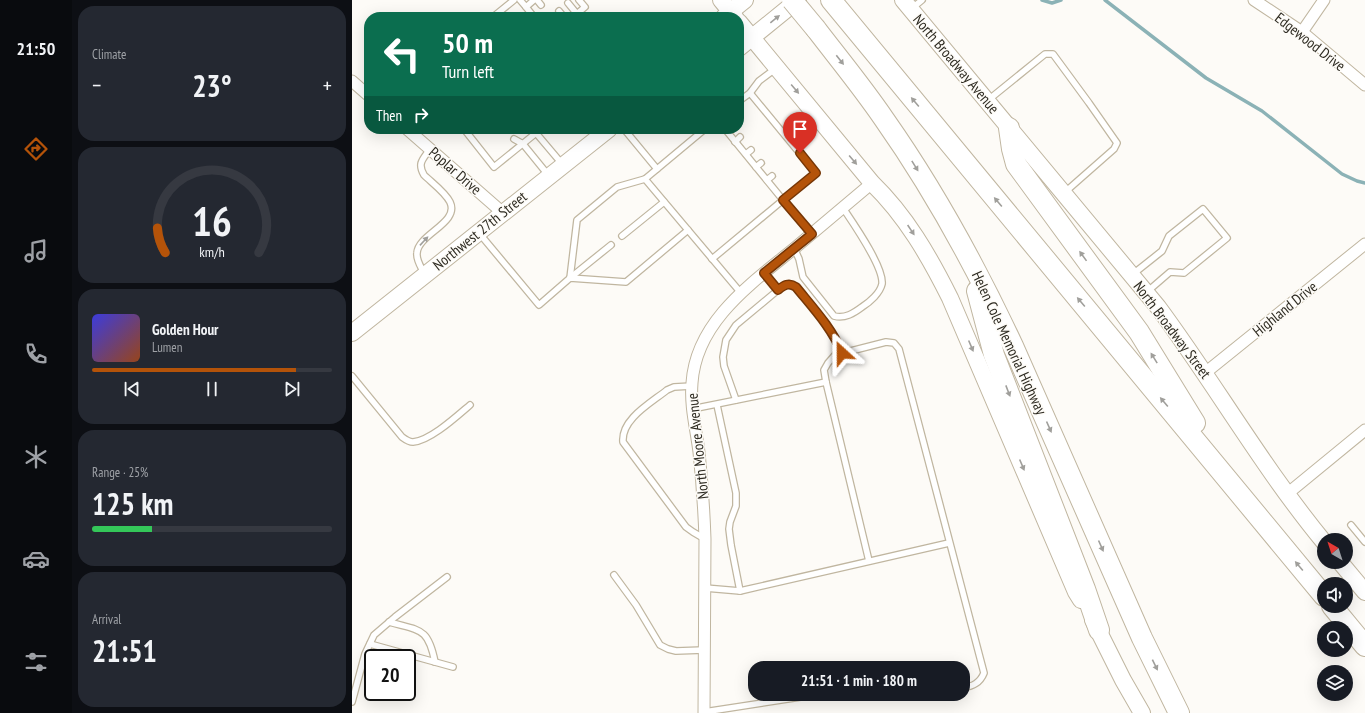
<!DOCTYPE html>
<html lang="en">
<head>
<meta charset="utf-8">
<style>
	body { margin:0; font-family:"PT Sans Narrow",sans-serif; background:#242831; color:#f1f3f6; height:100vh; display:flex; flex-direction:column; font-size:15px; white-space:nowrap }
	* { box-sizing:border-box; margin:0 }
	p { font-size:13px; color:#9ea1a6 }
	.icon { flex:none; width:22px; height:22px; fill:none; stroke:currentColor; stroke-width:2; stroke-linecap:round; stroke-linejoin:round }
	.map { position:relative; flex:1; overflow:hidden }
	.side { display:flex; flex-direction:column; gap:6px; padding:6px; background:#0d0f14; width:280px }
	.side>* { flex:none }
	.top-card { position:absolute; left:12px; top:12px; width:380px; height:122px; border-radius:16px; box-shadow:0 4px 16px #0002; background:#0b6e4f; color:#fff; overflow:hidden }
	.needle { width:26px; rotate:321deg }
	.fabs { position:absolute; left:965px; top:533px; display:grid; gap:8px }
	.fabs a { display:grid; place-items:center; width:36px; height:36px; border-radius:50%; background:#171b24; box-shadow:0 4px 16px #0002; font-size:20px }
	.speed { position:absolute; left:12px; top:649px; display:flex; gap:8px; font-size:20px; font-weight:700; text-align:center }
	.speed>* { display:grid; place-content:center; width:52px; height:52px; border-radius:50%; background:#171b24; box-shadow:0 4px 16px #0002; line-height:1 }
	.speed .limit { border:2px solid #111; border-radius:6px; background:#fff; color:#111 }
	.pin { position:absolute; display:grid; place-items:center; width:34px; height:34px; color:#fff; margin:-41px -17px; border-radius:50% 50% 50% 0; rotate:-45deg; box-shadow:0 0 4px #0007 }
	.pin .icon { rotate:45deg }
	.me { position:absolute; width:44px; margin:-22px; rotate:336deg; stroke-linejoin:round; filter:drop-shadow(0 0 3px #0008) }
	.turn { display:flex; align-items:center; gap:14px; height:84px; padding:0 12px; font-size:18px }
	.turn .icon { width:52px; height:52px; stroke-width:2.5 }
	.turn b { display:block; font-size:28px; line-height:34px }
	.then { display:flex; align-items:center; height:38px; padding:0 12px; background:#0003; gap:8px; font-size:15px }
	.big { font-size:30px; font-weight:600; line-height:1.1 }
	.side .tile { flex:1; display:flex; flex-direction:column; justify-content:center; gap:6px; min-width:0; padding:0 14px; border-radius:16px; background:#242831 }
	.side .dial { align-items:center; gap:0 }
	.dial svg { height:104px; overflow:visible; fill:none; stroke:#363941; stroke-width:7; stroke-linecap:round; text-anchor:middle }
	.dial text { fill:#f1f3f6; stroke:none }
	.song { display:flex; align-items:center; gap:12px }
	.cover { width:48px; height:48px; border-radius:6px; background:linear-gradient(135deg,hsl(240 70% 55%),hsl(20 70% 35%)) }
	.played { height:4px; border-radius:2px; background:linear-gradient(90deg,#b45309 85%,#363941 85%) }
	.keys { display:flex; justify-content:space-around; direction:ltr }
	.heat { display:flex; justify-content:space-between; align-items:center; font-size:22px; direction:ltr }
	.charge { height:6px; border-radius:3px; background:linear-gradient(90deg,#34c759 25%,#363941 0) }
	.trip { position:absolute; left:396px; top:661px; width:222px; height:40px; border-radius:16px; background:#171b24; box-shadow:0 4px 16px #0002; font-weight:600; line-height:40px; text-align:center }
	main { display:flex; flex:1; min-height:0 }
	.tab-bar { display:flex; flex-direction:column; width:72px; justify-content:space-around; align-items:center; background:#090b0e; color:#9ea1a6 }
	.tab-bar .icon { width:28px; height:28px }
	.tab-bar .selected { color:#b45309 }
	.tab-bar b { font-size:18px; color:#f1f3f6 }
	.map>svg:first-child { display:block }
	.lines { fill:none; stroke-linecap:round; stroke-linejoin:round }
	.stream { stroke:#8bb2b6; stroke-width:3.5 }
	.service-casing { stroke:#c0b6a0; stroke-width:8 }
	.minor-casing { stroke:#c0b6a0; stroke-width:13 }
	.secondary-casing { stroke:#c0b6a0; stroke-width:18 }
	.motorway-casing { stroke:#c0b6a0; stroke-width:22 }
	.service { stroke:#fff; stroke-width:5.5 }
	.minor { stroke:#fff; stroke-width:11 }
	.secondary { stroke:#fff; stroke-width:16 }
	.motorway { stroke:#fff; stroke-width:20 }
	.motorway-bridge-casing { stroke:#c0b6a0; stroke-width:22; stroke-linecap:butt }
	.motorway-bridge { stroke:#fff; stroke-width:20 }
	.oneway { fill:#a09f9b }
	.route-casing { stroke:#753606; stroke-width:10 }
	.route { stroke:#b45309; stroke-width:7 }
	.labels { text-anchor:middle; stroke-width:3; stroke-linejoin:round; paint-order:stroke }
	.street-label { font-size:15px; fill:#2d2a21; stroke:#fdfbf7 }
</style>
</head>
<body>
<main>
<nav class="tab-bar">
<b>21:50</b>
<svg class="icon selected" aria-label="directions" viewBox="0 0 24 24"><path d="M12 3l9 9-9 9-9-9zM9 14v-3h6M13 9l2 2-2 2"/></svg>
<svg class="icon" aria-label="music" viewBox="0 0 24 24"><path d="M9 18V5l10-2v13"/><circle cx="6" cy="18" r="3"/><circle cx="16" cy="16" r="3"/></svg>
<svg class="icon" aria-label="phone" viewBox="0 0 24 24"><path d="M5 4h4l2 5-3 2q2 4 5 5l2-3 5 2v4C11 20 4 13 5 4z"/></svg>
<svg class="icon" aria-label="climate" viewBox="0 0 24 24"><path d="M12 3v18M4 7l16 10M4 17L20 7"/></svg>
<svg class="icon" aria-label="car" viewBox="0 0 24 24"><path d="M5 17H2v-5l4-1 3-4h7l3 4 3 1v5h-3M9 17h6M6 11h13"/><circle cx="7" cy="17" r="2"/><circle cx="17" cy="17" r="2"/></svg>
<svg class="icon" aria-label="filters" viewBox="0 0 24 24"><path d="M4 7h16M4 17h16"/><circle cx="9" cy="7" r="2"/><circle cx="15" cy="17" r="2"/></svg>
</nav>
<section class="side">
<div class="tile"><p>Climate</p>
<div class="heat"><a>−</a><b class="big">23°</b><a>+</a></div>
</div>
<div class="tile dial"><svg viewBox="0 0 100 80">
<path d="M14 69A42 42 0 1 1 86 69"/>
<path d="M14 69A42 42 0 0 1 8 50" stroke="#b45309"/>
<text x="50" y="56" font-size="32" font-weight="700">16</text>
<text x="50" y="72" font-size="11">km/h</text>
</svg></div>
<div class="tile">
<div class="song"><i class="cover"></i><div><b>Golden Hour</b><p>Lumen</p></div></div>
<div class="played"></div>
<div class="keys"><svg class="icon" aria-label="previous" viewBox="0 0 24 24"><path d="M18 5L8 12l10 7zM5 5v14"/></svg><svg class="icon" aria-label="pause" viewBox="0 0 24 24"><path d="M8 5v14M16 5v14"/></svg><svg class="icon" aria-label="next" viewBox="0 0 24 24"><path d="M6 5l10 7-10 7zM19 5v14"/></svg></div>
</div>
<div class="tile"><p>Range · 25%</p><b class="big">125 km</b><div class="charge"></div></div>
<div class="tile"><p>Arrival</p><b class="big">21:51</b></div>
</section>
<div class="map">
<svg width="1013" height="713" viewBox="0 0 1013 713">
	<rect width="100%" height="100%" fill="#fdfbf7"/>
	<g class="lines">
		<g class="stream">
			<polyline points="690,0 700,3 709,0"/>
			<polyline points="753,0 854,78 910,111 990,174 1005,181 1013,183"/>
		</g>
		<defs>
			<g id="service">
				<polyline points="168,0 174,7"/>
				<polyline points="185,0 189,5"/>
				<polyline points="216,3 225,14"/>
				<polyline points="559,9 570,0"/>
				<polyline points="207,11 212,17"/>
				<polyline points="141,17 162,0"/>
				<polyline points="182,17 174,7 182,0"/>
				<polyline points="221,17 233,7 227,0"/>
				<polyline points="387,101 398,93 407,81 423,69"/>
				<polyline points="635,101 693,54 701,54 737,103 765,143 762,149 712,193"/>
				<polyline points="112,129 142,167 189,129"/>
				<polyline points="177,129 184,133 211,165"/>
				<polyline points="272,129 305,169"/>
				<polyline points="353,129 293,179 389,293"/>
				<polyline points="373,129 431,200 464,173 398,93"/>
				<polyline points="162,139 171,144 197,176"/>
				<polyline points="383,142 388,137"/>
				<polyline points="394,154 399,150"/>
				<polyline points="404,167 409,163"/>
				<polyline points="415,180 420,176"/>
				<polyline points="127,233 187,305 218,278 274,282 336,230"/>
				<polyline points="270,236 312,202"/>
				<path d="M442,248l5,11 4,18 31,39c11,3 20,-3 28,-9 8,-5 18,-14 20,-23 2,-17 -29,-61 -39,-76"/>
				<polyline points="360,259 431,200 460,234"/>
				<path d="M72,273c-3,-6 -8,-13 -7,-20 1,-19 43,-30 33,-51 -5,-10 -19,-20 -26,-27 -7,-12 -1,-16 6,-26"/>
				<polyline points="412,273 426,290"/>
				<polyline points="781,274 810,251 817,236 851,209 875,238 832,273 818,272 796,291"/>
				<polyline points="218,278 225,220 265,187 293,179"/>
				<polyline points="218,278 259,245"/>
				<path d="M0,376l50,61c4,3 7,5 11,5 17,-1 44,-26 57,-37"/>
				<path d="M340,386l-18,1 -7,3c-16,13 -46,29 -44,52l63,85 7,5 12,7"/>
				<path d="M384,400l-12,-34 -1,-9 3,-17 10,-15 48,-40c5,-2 8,-1 12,2 17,21 36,41 46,66"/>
				<polyline points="365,405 384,493 384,506 378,522 377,529 379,545 388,591"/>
				<polyline points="340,409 474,382"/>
				<polyline points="999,525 1013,542"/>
				<path d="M517,561l-43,-179 -2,-12 4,-7 7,-8 51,-13 8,1 5,6 85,324c-4,10 -11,13 -21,15"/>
				<polyline points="262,575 284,605 308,645 316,649 324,651 352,650"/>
				<polyline points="353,588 388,591 597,543"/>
				<path d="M37,622c31,9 39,5 46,40"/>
				<polyline points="18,644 101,667"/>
				<polyline points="0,702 13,654 22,635 43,617 95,577"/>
				<polyline points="352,712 468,694"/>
			</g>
			<g id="minor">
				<polyline points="902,0 950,32 1013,85"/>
				<polyline points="950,32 972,0"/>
				<polyline points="0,81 17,96"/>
				<polyline points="55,129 151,213"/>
				<polyline points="853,373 1013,244"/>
				<polyline points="935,494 1013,430"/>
				<path d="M352,713l1,-174c-1,-29 -3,-58 -6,-87 -3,-24 -9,-45 -7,-69 4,-62 60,-100 104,-136 25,-21 51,-43 76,-64"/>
			</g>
			<g id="secondary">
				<polyline points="369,0 383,17"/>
				<path d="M551,0l255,307c57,77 105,161 166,235"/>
				<polyline points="372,17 393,0"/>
				<path d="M387,22l133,161c34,33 57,73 78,115l126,294 5,8"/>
				<polyline points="387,48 446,0"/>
				<polyline points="0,333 257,129"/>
				<polyline points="988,562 1013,592"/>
				<polyline points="741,620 771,680 790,713"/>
			</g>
			<g id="motorway">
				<polyline points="479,0 972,596"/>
				<path d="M464,29c23,30 47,59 68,90 50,71 92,148 129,227l129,292 37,75"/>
				<polyline points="657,128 660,149 664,164 787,332 843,423"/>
				<polyline points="625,291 642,355 733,589 747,630"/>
				<polyline points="980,606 1013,646"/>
			</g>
		</defs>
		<use href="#service" class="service-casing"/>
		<use href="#minor" class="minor-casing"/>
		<use href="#secondary" class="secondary-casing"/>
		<use href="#motorway" class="motorway-casing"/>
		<use href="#service" class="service"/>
		<use href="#minor" class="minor"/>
		<use href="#secondary" class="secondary"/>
		<use href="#motorway" class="motorway"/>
		<defs>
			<polyline id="motorway-bridge" points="440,0 464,29"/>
		</defs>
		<use href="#motorway-bridge" class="motorway-bridge-casing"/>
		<use href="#motorway-bridge" class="motorway-bridge"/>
	</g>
	<defs><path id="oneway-solid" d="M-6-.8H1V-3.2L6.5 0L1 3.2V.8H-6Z"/></defs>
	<g class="oneway">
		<use href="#oneway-solid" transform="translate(423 19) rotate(-39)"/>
		<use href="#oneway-solid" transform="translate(488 60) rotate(52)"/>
		<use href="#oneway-solid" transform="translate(443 89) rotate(50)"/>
		<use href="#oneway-solid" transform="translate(563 102) rotate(-130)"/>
		<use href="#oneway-solid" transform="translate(501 160) rotate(50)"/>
		<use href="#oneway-solid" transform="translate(563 166) rotate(58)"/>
		<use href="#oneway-solid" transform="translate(646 202) rotate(-130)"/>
		<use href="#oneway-solid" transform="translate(559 230) rotate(56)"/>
		<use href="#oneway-solid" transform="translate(72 241) rotate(-47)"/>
		<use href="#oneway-solid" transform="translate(731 256) rotate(-126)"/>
		<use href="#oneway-solid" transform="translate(729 302) rotate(-130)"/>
		<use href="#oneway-solid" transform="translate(619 346) rotate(67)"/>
		<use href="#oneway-solid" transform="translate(802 358) rotate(-122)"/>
		<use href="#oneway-solid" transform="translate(656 391) rotate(69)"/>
		<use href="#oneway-solid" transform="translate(812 402) rotate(-130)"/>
		<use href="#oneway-solid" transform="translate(697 427) rotate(66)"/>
		<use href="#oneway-solid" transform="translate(670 465) rotate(67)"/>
		<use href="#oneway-solid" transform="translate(749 546) rotate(66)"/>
		<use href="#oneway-solid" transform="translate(947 566) rotate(-130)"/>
		<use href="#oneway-solid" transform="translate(803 665) rotate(64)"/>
	</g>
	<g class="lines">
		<defs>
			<path id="route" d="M448,153l16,20 -33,27 29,34 -48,39 14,17c6,-5 11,-8 18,-3 17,21 36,41 46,66"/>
		</defs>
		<use href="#route" class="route-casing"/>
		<use href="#route" class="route"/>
	</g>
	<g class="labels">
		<g class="street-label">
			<text transform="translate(958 42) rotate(38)" y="5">Edgewood Drive</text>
			<text transform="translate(604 64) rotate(50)" y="5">North Broadway Avenue</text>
			<text transform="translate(103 171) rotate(41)" y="5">Poplar Drive</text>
			<text transform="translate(128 231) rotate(-39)" y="5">Northwest 27th Street</text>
			<text transform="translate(933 309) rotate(-39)" y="5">Highland Drive</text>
			<text transform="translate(820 330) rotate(53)" y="5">North Broadway Street</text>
			<text transform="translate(657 343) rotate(65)" y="5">Helen Cole Memorial Highway</text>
			<text transform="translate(346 446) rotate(-96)" y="5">North Moore Avenue</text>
		</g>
	</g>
</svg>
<div class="fabs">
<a><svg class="needle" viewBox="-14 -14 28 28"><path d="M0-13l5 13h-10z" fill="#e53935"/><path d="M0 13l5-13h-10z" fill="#9ea1a6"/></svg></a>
<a><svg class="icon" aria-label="sound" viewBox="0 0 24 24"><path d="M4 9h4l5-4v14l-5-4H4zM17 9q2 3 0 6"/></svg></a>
<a><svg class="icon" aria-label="search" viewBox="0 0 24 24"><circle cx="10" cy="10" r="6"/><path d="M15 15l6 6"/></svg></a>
<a><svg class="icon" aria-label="layers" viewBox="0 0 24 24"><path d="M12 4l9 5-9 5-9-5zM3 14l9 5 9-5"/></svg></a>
</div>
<div class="speed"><div class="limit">20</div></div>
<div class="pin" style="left:448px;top:153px;background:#d93025"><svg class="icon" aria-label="arrive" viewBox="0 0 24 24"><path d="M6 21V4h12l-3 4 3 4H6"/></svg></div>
<svg class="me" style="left:490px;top:353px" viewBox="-20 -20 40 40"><path d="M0-17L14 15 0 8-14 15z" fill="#b45309" stroke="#fff" stroke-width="4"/></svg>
<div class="trip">21:51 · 1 min · 180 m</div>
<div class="top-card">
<div class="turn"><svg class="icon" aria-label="left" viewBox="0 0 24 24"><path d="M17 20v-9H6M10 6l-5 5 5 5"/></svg><div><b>50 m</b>Turn left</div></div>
<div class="then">Then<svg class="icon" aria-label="right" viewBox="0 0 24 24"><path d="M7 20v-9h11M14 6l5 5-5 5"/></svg></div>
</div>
</div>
</main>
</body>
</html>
